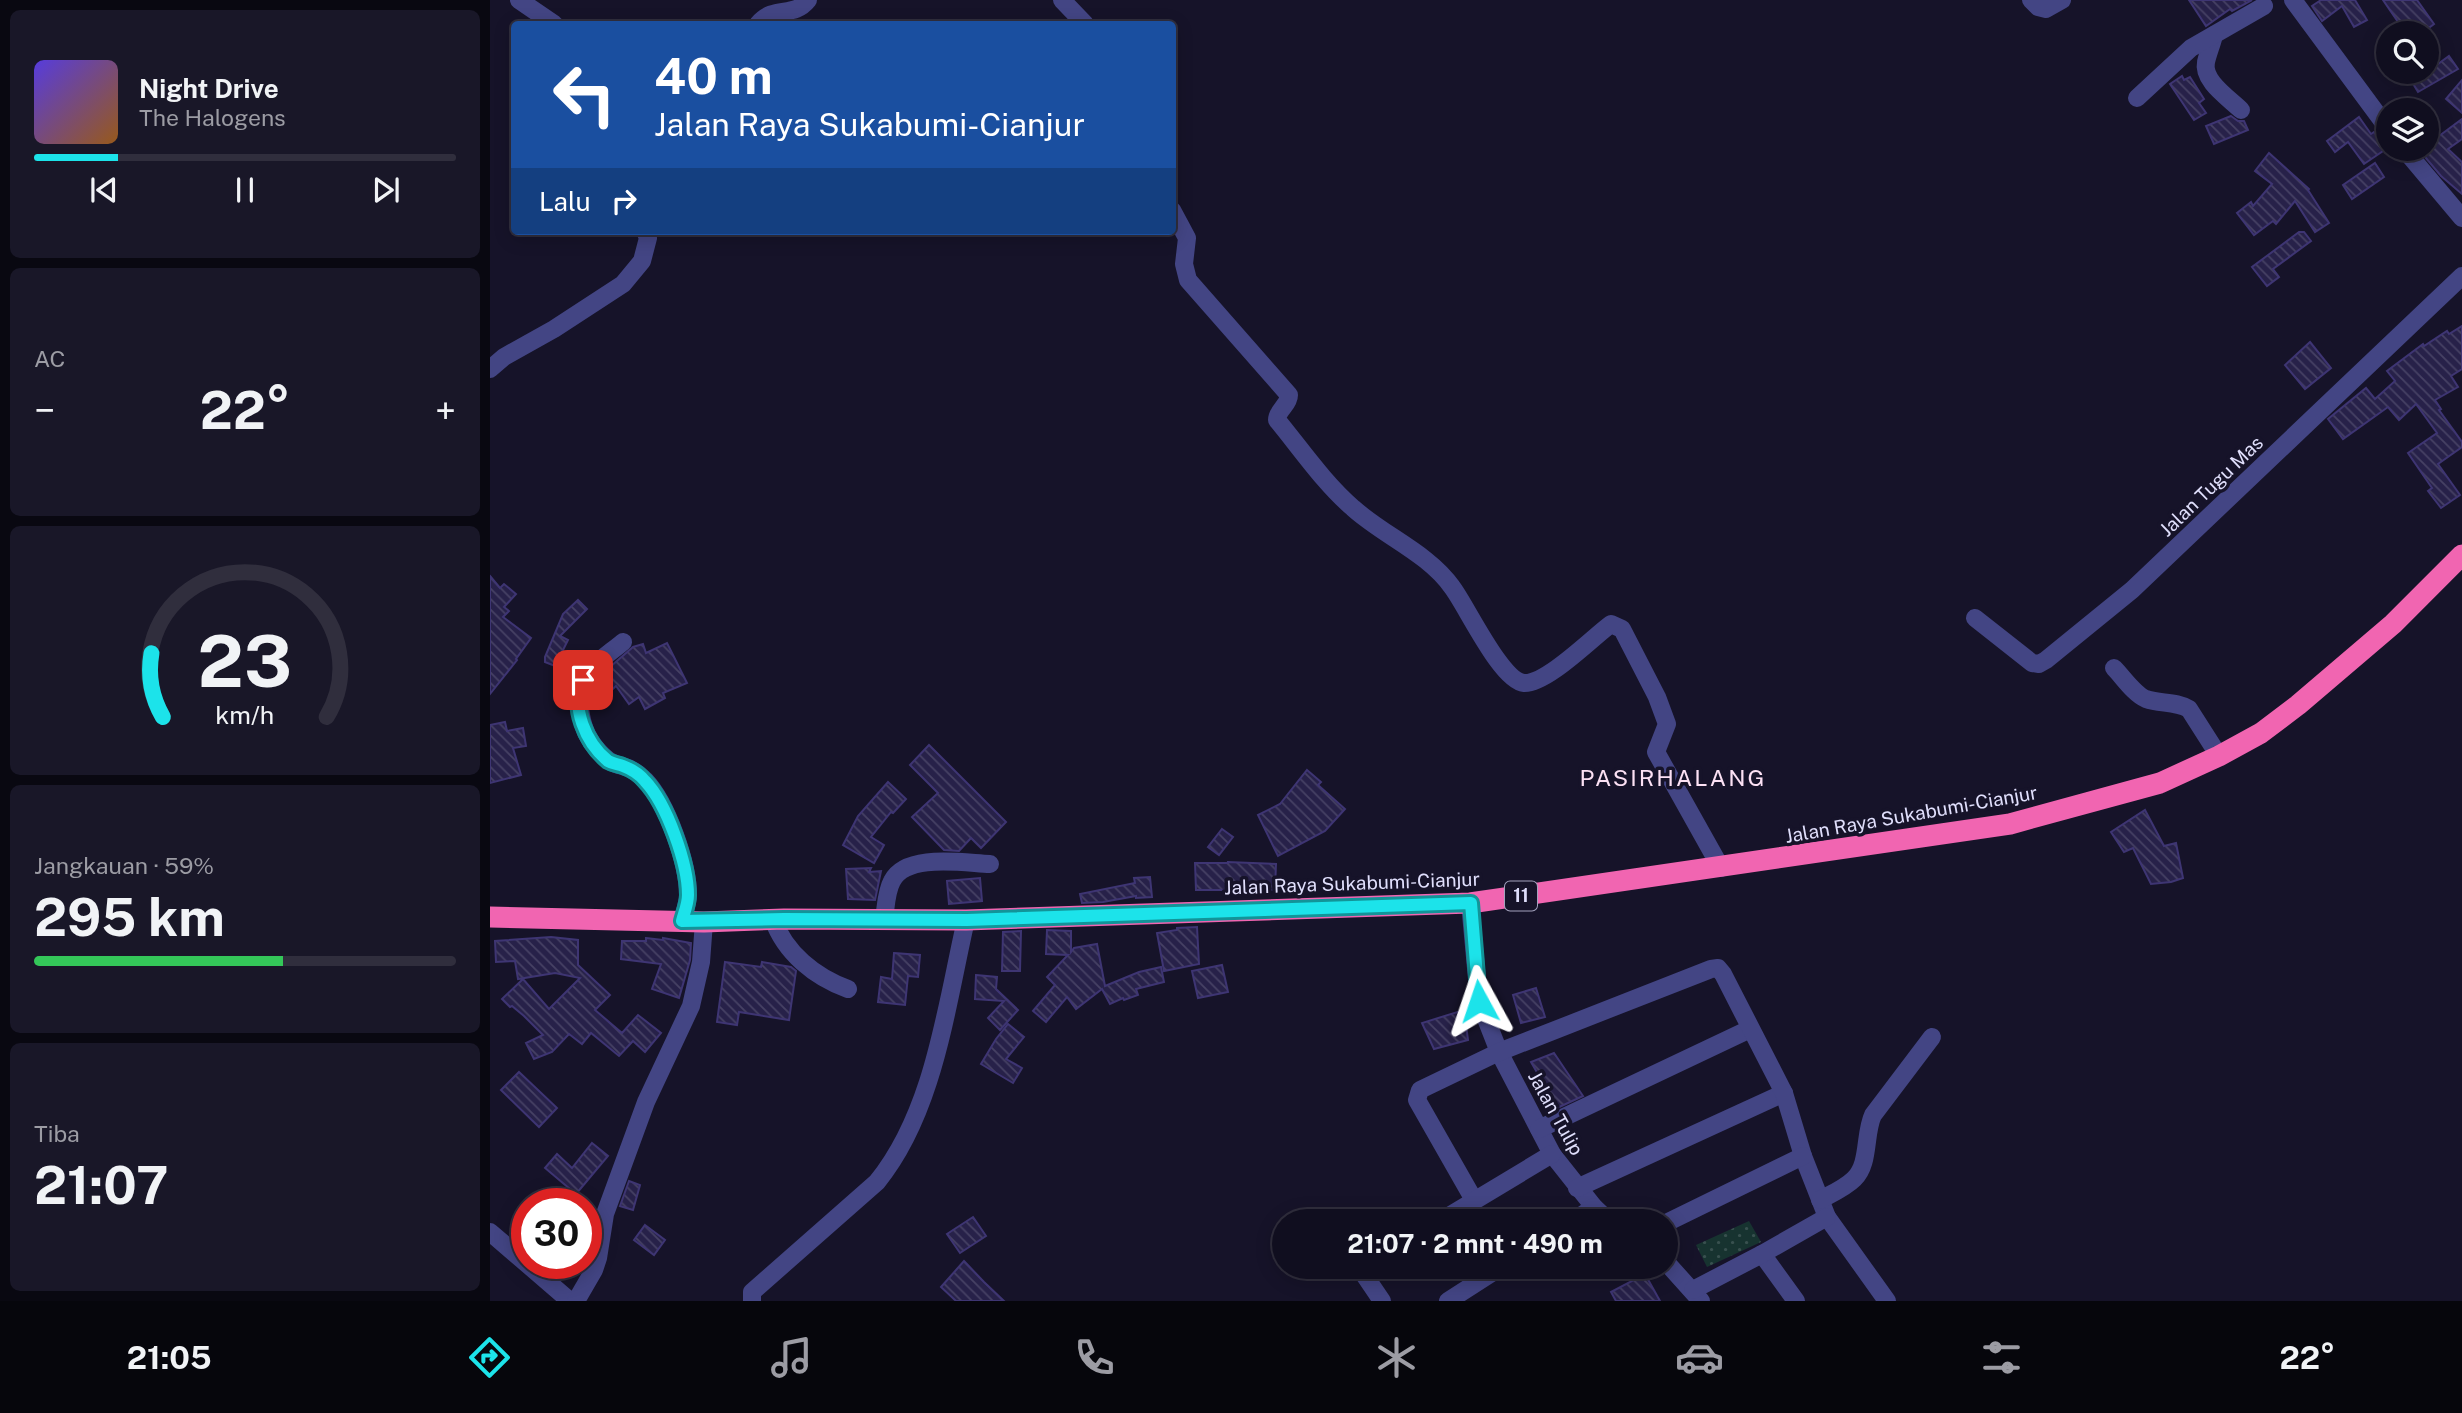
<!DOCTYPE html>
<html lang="id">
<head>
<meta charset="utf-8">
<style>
	body { margin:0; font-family:"Public Sans",sans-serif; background:#191728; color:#f1f3f6; height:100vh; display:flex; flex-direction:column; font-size:26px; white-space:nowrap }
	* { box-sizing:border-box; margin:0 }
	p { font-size:23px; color:#9c9ca4 }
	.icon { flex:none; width:38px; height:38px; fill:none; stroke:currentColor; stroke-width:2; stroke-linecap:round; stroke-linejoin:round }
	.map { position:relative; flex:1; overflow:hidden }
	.panel { display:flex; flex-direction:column; gap:10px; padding:10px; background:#090811; width:490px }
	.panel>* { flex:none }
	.top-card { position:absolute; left:21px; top:21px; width:665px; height:214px; border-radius:7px; box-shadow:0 4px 18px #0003,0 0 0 2px #302e3d; background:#1a4fa0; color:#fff; overflow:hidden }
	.fabs { position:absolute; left:1886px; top:21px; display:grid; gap:14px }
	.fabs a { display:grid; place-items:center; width:63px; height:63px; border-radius:50%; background:#100e1f; box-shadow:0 4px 18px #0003,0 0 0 2px #302e3d; font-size:35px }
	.speed { position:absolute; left:21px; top:1188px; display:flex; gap:14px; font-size:35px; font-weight:700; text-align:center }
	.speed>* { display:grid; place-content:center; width:91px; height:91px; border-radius:50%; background:#100e1f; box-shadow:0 4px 18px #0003,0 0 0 2px #302e3d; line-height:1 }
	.speed .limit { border:10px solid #d22; background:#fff; color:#111 }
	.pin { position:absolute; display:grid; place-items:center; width:60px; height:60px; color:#fff; margin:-30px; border-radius:14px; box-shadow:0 4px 10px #0006 }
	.me { position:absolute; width:77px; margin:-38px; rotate:355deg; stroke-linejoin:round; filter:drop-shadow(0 0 5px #0008) }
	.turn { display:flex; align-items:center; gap:24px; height:147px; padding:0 28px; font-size:32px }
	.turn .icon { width:91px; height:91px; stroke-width:2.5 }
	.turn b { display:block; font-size:49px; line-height:60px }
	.then { display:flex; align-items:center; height:66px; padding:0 28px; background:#0003; gap:14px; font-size:26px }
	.big { font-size:52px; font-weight:700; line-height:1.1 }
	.panel .card { flex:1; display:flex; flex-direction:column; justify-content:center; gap:10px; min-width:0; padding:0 24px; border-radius:10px; background:#191728 }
	.panel .dial { align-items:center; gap:0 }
	.dial svg { height:182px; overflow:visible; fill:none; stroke:#302e3d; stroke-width:7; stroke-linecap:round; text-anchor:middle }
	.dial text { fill:#f1f3f6; stroke:none }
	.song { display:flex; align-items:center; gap:21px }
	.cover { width:84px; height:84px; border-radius:10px; background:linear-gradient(135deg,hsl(250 70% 55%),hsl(30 70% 35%)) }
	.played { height:7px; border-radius:4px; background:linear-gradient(90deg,#1ce3ea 20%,#302e3d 20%) }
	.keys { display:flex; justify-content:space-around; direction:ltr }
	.heat { display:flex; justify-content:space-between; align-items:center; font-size:38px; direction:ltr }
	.charge { height:10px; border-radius:5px; background:linear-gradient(90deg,#34c759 59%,#302e3d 0) }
	.trip { position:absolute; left:782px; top:1209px; width:406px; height:70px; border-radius:35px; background:#100e1f; box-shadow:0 4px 18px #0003,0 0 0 2px #302e3d; font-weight:700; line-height:70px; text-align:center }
	.menu { display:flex; height:112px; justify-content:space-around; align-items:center; background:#06060c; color:#9c9ca4 }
	.menu .icon { width:49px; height:49px }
	.menu .current { color:#1ce3ea }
	.menu b { font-size:32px; color:#f1f3f6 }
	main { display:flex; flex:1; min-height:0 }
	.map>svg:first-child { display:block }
	.grass { fill:url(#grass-dots) }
	.building { fill:url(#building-back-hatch); stroke:#3e3573; stroke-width:2 }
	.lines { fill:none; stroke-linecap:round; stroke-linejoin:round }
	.minor { stroke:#434584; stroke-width:18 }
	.highway { stroke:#f165b1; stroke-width:21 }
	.route-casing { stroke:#129498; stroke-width:18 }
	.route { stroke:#1ce3ea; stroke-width:12 }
	.labels { text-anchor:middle; stroke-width:7; stroke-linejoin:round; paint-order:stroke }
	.shield { fill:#161329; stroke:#a3a2bd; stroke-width:2 }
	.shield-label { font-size:18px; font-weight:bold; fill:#e0dffc }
	.street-label { font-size:19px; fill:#e0dffc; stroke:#161329 }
	.quarter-label { font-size:23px; letter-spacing:2px; fill:#fce1f4; stroke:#161329 }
</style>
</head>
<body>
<main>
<section class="panel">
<div class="card">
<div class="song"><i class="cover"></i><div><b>Night Drive</b><p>The Halogens</p></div></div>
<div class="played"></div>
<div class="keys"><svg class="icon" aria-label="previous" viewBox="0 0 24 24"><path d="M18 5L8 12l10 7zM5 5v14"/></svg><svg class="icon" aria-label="pause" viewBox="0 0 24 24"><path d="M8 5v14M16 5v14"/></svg><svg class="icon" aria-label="next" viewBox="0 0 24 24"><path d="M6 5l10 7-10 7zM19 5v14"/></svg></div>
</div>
<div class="card"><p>AC</p>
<div class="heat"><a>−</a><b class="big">22°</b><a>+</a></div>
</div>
<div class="card dial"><svg viewBox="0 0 100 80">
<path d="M14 69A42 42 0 1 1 86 69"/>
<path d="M14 69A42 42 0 0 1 9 41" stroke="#1ce3ea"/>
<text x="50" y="56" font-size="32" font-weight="700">23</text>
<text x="50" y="72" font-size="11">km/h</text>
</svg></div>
<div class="card"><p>Jangkauan · 59%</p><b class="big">295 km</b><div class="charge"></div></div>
<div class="card"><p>Tiba</p><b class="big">21:07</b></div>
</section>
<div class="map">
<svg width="1972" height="1301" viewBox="0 0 1972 1301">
	<defs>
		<pattern id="grass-dots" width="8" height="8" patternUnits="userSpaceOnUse" patternTransform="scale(1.75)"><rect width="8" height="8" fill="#173330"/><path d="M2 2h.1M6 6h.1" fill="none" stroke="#38504f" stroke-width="1.8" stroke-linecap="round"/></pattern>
		<pattern id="building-back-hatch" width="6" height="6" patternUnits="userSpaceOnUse" patternTransform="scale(1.75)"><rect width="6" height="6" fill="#272149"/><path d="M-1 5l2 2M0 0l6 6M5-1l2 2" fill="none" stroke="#464164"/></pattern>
	</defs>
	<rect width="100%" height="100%" fill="#161329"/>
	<polygon class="grass" points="1259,1221 1271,1242 1217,1267 1206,1245"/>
	<g class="building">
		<polygon points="1699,0 1762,0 1742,11 1740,9 1716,26"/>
		<polygon points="1831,0 1865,0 1877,20 1864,27 1852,6 1832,21 1822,6"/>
		<polygon points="1893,0 1927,0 1944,24 1932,33 1921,33 1916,27 1913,29"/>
		<polygon points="1959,56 1968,69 1928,92 1916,72 1937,72"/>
		<polygon points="1692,76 1694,80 1700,77 1714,99 1709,103 1716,113 1704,120 1680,84"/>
		<polygon points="1972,80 1972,113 1956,99"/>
		<polygon points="1741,116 1748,121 1754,121 1758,130 1724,144 1716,126"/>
		<polygon points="1869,117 1881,134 1884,132 1896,149 1874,164 1858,142 1845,152 1837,141"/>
		<polygon points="1972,119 1972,139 1958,149 1972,162 1972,194 1951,176 1930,151 1937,149 1937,145"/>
		<polygon points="1779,153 1819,189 1818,190 1839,223 1825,232 1805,201 1786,224 1783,221 1764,235 1747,213 1761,202 1763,206 1782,184 1765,171"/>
		<polygon points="1885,163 1894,177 1862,199 1853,185"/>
		<polygon points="1809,232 1814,232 1821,241 1783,269 1789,277 1777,286 1762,267"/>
		<polygon points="1972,326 1972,369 1961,376 1968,387 1945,400 1951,409 1949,410 1972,442 1972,447 1948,464 1970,495 1951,508 1938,491 1942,488 1918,453 1947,433 1926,404 1909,420 1898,407 1853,439 1838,419 1876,388 1885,399 1905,381 1897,371 1933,344 1934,346 1957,331 1959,334"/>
		<polygon points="1820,342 1841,368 1815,389 1795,365"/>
		<polygon points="0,576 10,588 14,584 26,594 14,607 19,611 13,617 41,638 26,659 27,660 0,694"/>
		<polygon points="88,600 97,609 70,636 78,640 71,654 75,655 70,668 55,662 55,657 73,614"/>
		<polygon points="177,643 197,683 173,693 175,698 155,709 149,697 139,704 126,686 102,708 101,693 107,687 104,684 120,667 143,647 153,644 156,653"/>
		<polygon points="15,722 17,731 33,728 36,746 23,748 31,775 0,783 0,725"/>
		<polygon points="439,745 516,822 491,848 481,838 469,851 454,850 422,817 448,793 420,765"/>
		<polygon points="817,770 831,782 828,785 855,809 835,831 788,856 768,815 790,804"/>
		<polygon points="398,782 416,799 403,813 401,812 381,837 394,845 384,863 353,845 368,816"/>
		<polygon points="1655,810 1674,846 1686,843 1693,878 1681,882 1661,884 1643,848 1634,852 1621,832"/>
		<polygon points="732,829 743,837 729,855 718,847"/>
		<polygon points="737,862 786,864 785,890 755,888 755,892 739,893 739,890 706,890 705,863 739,863"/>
		<polygon points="381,868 379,872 391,871 385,900 358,899 356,869"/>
		<polygon points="660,877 662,897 646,898 646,896 613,902 592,903 590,894 645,883 644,878"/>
		<polygon points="490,878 492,901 459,904 457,881"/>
		<polygon points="707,927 709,964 674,971 667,933 687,930 687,928"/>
		<polygon points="557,930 581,931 581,952 584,948 607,944 615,986 649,972 671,967 674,982 646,989 648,995 634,1000 633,998 620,1004 612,989 586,1009 577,997 556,1022 543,1011 565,985 557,977 578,955 556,954"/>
		<polygon points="531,931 530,971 512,971 513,932"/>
		<polygon points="61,937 88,940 88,965 120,995 105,1010 132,1033 148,1015 171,1033 155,1052 143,1041 129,1056 101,1033 92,1044 79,1034 62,1052 44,1059 36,1043 53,1035 34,1016 22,1006 20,1007 12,999 33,979 59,1009 90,978 65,973 28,979 25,961 6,962 5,941"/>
		<polygon points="156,938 173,940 173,938 201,943 200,960 189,998 162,989 171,964 131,959 132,941 156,941"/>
		<polygon points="404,953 430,955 428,977 418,976 415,1005 388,1002 391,977 402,979"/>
		<polygon points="235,962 271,967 272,962 301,967 306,971 299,1020 249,1012 247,1025 227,1022"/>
		<polygon points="732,965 738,992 708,998 702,971"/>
		<polygon points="486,975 507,977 506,989 528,1010 510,1030 498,1018 514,1001 485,999"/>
		<polygon points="1046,988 1055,1017 1031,1023 1023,995"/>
		<polygon points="974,1010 978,1040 944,1049 932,1023"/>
		<polygon points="518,1024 534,1037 516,1059 532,1068 523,1083 491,1064 506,1039"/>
		<polygon points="1064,1053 1093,1096 1065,1109 1059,1104 1049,1092 1056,1088 1041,1062"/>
		<polygon points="29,1072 67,1108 49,1127 11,1090"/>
		<polygon points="102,1143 118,1156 86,1194 55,1168 67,1154 82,1168"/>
		<polygon points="139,1181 150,1185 143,1210 130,1206"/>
		<polygon points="483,1217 496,1236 470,1253 457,1234"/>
		<polygon points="155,1225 175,1240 164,1255 144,1240"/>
		<polygon points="474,1261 494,1282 514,1301 466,1301 451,1287"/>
		<polygon points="1155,1274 1170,1301 1126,1301 1121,1292"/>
	</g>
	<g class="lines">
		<g class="minor">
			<polyline points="29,0 64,24"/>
			<polyline points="572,0 595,24"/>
			<polyline points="1541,0 1548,7 1556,9 1572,0"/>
			<polyline points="1803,0 1899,130"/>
			<path d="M268,24c17,-20 35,-5 50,-24"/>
			<path d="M1724,35c-2,9 -6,18 -8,27 -4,19 23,36 35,48"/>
			<polyline points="1647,98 1701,48 1774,6"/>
			<polyline points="1914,149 1972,218"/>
			<path d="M682,210l15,28 -3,26 4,16 101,115c0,10 -12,15 -12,25 24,29 47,63 76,88 31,28 75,45 99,79 14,18 49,94 72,96 23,1 69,-46 87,-59l11,5 35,68 10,27 -11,28 65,116"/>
			<polyline points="0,369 14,357 64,329 133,284 152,261 158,238 155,231"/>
			<polyline points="1485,618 1542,663 1549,664 1556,660 1642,590 1972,276"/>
			<path d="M133,642c-15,13 -43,29 -45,52 -1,6 2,14 3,21 3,19 12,33 27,45 5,4 9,4 14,6 9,2 17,8 23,14 22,23 43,83 43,115 0,8 -4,18 -6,26"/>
			<path d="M1624,668c9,9 20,26 32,31 14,5 30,2 43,10l30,47"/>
			<polyline points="980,903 989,1001 1009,1052 1062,1154 1104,1207 1120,1222"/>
			<path d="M283,919c12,34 42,58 75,70"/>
			<path d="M394,919c2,-12 2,-27 8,-38 14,-28 71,-18 98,-17"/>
			<polyline points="1049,1129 1260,1029"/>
			<polyline points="1087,1188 1294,1093"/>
			<polyline points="984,1200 927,1100 930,1090 1009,1052 1221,969 1228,968 1233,974 1294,1093 1313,1156 1337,1217 1397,1301"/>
			<path d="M1330,1200c11,-6 25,-12 34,-21 16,-15 10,-45 19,-64l59,-78"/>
			<polyline points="949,1222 1062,1154"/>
			<polyline points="1082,1222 1104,1207"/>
			<polyline points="1176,1223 1313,1156"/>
			<polyline points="0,1232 80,1301"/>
			<polyline points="1272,1254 1306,1301"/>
			<polyline points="1176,1262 1211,1301"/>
			<polyline points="875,1267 873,1273 892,1301"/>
			<polyline points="1203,1290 1272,1254 1337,1217"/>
			<polyline points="86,1301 104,1270 108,1258 115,1214 156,1102 201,1006 211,962 214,922"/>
			<path d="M262,1301v-9l125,-110c57,-70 69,-175 89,-262"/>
			<polyline points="958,1301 1011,1267"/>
		</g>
		<polyline class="highway" points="0,917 214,922 294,919 476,920 980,903 1520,824 1670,783 1729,756 1771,733 1808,705 1903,624 1972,555"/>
	</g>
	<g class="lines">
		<defs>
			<path id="route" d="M93,680c-13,27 3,63 25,81 5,3 10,3 15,5 8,3 17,9 22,15 22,23 43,83 43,114 0,9 -4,18 -6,26l102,-2 183,1 504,-17 8,98"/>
		</defs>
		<use href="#route" class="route-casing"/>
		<use href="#route" class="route"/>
	</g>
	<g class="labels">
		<rect class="shield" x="1015" y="881.5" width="32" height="29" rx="5"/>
		<g class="shield-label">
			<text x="1031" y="902">11</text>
		</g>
		<g class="street-label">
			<text transform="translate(1721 486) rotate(-44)" y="7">Jalan Tugu Mas</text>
			<text transform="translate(1421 814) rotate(-10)" y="7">Jalan Raya Sukabumi-Cianjur</text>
			<text transform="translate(862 883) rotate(-2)" y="7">Jalan Raya Sukabumi-Cianjur</text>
			<text transform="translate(1066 1113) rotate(61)" y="7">Jalan Tulip</text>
		</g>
		<g class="quarter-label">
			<text x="1183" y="786">PASIRHALANG</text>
		</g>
	</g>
</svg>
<div class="fabs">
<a><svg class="icon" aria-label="search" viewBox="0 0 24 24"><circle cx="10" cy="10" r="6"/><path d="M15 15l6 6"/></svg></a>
<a><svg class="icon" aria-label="layers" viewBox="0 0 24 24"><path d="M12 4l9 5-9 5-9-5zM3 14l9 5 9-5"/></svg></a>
</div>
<div class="speed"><div class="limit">30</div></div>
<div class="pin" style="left:93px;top:680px;background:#d93025"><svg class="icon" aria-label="arrive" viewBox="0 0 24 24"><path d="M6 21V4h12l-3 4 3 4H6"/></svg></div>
<svg class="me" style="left:989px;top:1001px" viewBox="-20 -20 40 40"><path d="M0-17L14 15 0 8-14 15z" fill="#1ce3ea" stroke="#fff" stroke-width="4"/></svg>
<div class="trip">21:07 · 2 mnt · 490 m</div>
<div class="top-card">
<div class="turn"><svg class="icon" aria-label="left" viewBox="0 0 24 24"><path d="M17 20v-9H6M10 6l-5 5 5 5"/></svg><div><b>40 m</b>Jalan Raya Sukabumi-Cianjur</div></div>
<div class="then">Lalu<svg class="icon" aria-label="right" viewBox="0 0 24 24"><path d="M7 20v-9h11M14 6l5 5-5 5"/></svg></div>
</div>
</div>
</main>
<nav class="menu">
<b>21:05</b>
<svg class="icon current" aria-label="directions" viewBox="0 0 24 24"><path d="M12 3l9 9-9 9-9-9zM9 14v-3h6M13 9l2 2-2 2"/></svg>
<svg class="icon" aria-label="music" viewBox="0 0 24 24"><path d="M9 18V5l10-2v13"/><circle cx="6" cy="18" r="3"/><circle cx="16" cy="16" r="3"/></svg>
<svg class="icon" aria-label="phone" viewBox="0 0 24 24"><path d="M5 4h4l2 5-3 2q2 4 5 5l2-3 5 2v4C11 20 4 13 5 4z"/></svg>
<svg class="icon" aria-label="climate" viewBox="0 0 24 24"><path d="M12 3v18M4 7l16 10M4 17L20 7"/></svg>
<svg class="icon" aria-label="car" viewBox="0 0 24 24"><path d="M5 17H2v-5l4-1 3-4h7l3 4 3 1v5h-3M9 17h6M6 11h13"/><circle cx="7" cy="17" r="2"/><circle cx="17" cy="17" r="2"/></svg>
<svg class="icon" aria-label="filters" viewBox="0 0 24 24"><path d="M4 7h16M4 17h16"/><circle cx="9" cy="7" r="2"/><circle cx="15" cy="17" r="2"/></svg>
<b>22°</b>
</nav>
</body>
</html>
